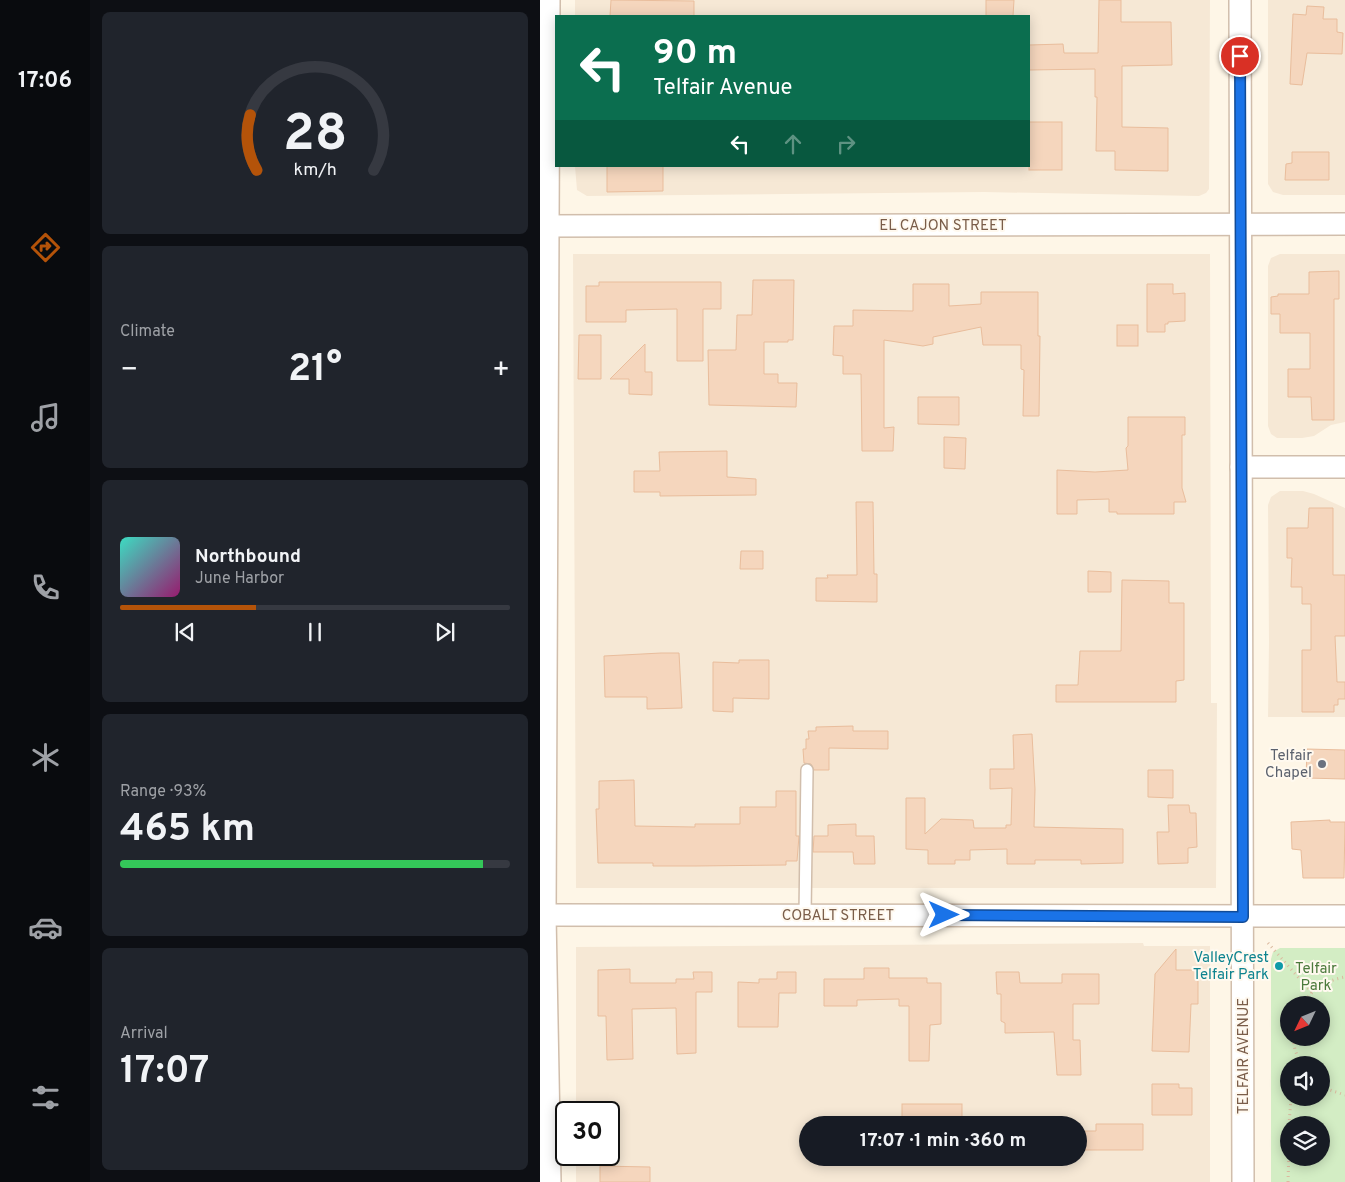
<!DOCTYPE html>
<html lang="en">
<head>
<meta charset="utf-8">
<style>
	body { margin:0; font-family:Overpass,sans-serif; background:#20242c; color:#f1f3f6; height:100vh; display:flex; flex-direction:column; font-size:19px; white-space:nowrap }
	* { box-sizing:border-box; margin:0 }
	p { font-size:16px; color:#9ea1a6 }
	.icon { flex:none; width:28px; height:28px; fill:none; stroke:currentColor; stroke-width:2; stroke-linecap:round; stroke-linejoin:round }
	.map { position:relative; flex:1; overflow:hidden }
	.side { display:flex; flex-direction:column; gap:12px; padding:12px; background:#0d0f14; width:450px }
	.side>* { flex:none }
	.hud { position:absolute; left:15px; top:15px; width:475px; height:152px; border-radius:0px; box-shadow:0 2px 12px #0003; background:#0b6e4f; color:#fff; overflow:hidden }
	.needle { width:32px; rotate:227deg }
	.buttons { position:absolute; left:740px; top:996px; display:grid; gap:10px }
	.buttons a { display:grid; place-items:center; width:50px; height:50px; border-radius:50%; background:#171b24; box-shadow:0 2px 12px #0003; font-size:25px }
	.speed { position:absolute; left:15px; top:1101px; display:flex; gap:10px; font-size:25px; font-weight:700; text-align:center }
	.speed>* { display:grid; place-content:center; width:65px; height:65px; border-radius:50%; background:#171b24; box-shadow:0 2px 12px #0003; line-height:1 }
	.speed .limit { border:2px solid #111; border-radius:8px; background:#fff; color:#111 }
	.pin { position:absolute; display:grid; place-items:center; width:42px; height:42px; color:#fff; margin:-21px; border:2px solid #fff; border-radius:50%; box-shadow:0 1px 5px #0007 }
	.me { position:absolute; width:55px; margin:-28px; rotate:90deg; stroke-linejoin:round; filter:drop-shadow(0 0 4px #0008) }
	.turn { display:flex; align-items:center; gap:18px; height:105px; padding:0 15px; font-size:22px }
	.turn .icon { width:65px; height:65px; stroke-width:2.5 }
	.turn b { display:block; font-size:35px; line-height:42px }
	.lanes { display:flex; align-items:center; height:48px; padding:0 15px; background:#0003; justify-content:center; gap:25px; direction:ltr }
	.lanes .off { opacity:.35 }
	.big { font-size:38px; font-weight:700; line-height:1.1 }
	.side .tile { flex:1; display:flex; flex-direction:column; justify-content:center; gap:8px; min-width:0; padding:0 18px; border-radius:8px; background:#20242c }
	.side .dial { align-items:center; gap:0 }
	.dial svg { height:130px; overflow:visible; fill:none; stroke:#363941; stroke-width:7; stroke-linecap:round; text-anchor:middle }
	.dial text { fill:#f1f3f6; stroke:none }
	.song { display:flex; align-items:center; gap:15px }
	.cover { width:60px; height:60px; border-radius:8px; background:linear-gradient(135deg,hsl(170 70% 55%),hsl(320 70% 35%)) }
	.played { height:5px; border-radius:2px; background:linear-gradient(90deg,#b45309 35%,#363941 35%) }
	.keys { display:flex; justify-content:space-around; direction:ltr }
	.heat { display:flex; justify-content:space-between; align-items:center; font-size:28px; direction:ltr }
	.charge { height:8px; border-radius:4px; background:linear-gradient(90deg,#34c759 93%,#363941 0) }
	.trip { position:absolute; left:259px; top:1116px; width:288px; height:50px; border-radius:25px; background:#171b24; box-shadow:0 2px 12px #0003; font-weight:700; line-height:50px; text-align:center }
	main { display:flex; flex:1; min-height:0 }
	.tab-bar { display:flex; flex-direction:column; width:90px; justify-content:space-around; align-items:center; background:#090b0e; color:#9ea1a6 }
	.tab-bar .icon { width:35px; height:35px }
	.tab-bar .current { color:#b45309 }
	.tab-bar b { font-size:22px; color:#f1f3f6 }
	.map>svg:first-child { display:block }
	.residential { fill:#f6e8d5; fill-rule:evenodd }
	.green { fill:#d3edc4; fill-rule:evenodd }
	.building { fill:#f5d6bd; stroke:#e9bd9c }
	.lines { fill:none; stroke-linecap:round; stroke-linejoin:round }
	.lane-casing { stroke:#d1beac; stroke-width:14 }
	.street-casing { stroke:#d1beac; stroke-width:24 }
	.path { stroke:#dbb99f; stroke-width:3; stroke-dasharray:1 4; stroke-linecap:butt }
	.lane { stroke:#fff; stroke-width:11 }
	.street { stroke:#fff; stroke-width:21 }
	.route-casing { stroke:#114b97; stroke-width:12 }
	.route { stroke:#1a73e8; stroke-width:9 }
	.worship-dot { fill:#6b7280; stroke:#fff9ef; stroke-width:2 }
	.culture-dot { fill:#0f9aa8; stroke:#fff9ef; stroke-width:2 }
	.labels { text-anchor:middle; stroke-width:4; stroke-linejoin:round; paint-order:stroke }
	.street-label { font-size:15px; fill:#7a5d49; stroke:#fff9ef }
	.worship-label { font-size:15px; fill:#5b616d; stroke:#fff9ef; text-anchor:end }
	.culture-label { font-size:15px; fill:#0d838f; stroke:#fff9ef; text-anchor:end }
	.park-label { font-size:15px; fill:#4c7a3d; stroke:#fff9ef }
</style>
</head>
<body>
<main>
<nav class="tab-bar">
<b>17:06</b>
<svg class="icon current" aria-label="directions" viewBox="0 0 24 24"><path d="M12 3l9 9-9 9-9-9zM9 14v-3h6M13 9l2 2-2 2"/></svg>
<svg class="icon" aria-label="music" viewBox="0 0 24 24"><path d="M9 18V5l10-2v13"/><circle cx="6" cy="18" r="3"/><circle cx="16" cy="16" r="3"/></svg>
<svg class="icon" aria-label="phone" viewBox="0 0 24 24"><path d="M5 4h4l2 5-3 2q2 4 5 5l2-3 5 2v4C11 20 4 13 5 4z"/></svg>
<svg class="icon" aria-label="climate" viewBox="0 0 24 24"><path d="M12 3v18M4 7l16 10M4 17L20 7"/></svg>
<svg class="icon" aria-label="car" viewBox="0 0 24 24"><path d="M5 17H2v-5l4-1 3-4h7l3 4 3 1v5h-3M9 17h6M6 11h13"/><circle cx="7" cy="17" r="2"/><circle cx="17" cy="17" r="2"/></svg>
<svg class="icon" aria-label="filters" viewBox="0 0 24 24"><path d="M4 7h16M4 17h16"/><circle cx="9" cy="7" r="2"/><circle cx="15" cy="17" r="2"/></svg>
</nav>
<section class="side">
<div class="tile dial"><svg viewBox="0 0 100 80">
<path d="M14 69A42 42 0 1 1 86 69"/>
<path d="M14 69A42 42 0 0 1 10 35" stroke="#b45309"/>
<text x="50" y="56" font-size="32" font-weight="700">28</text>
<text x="50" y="72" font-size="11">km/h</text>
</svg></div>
<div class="tile"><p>Climate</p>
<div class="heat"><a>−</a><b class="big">21°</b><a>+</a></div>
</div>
<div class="tile">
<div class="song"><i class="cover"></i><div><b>Northbound</b><p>June Harbor</p></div></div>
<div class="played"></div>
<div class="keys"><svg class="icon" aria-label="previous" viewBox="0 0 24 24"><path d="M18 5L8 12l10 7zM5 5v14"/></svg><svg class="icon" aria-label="pause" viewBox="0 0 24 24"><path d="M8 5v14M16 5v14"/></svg><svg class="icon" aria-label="next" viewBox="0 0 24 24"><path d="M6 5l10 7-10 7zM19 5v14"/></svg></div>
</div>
<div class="tile"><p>Range · 93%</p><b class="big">465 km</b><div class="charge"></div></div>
<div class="tile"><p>Arrival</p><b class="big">17:07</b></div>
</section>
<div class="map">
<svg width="805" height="1182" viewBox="0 0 805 1182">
	<rect width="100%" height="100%" fill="#fef6e7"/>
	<g class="residential">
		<polygon points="35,0 670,0 669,189 666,193 659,196 444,192 47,196 37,190 35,166 489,166 489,16 35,16"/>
		<polygon points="728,0 805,0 805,195 743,195 733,192 728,184"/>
		<polygon points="33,254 670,254 671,703 677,703 676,888 36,888"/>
		<polygon points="740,254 805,254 805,422 791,425 774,436 762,438 737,438 731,434 728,426 728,266 731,258"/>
		<polygon points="740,491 763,491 774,494 805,508 805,717 728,717 729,642 728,505 731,497"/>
		<path d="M603,943l1,3h66v236h-634v-27h33v-43h-33v-165zM268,1125h270v33h-270z"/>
	</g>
	<path class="green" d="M740,948h65v234h-74v-223l2,-7zM749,1005h32v33h-32zM749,1065h32v33h-32zM749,1125h32v33h-32z"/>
	<g class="building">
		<polygon points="71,0 154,1 154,16 70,16"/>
		<polygon points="446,0 474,0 473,16 446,16"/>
		<polygon points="559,0 581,0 581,22 631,22 632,65 582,66 582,127 628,128 628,171 575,170 575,151 556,151 557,97 555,97 555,69 489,70 489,45 523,44 524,53 558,53"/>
		<polygon points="767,6 784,7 783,19 797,19 797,32 803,33 802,54 767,53 762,85 750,84 753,14 766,15"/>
		<rect x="489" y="122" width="33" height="48"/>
		<polygon points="752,152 789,152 789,180 745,180 746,164 752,163"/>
		<polygon points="67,166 123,166 123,191 67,192"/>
		<polygon points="799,271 799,299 794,299 794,420 772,420 771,397 748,397 748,369 770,369 770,333 740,333 740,314 731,314 731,297 738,296 738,294 769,294 769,272"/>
		<polygon points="213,280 254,280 253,340 248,340 248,342 224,342 224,374 238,374 238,383 257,383 256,407 169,405 168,350 196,350 197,315 212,315"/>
		<polygon points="59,282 181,282 181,309 163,309 163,361 137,361 137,309 86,310 86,322 46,322 46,286 59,286"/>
		<polygon points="373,284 409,284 409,306 441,304 441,292 498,292 498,336 500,336 499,416 483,416 484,370 481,369 481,345 443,345 441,327 393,337 393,344 383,346 344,340 344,428 354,427 353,451 322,451 321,374 303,374 303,356 293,355 294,326 313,326 313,310 373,311"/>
		<polygon points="607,284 633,284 633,294 645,293 645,321 628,322 628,324 625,324 625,332 607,332"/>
		<rect x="577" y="325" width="21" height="21"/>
		<polygon points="39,335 61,335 61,379 38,379"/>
		<polygon points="105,344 105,372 112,372 112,395 89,394 89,379 70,379"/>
		<polygon points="378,397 419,397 419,425 378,424"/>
		<polygon points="588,417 645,417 645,435 642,435 642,488 646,502 634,502 634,514 577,514 577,512 569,512 569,499 537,500 537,514 517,514 517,470 555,472 588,470 586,448 588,446"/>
		<polygon points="404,437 426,438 425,469 404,468"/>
		<polygon points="187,451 187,477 216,479 216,495 120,496 120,492 94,492 94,471 120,471 119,452"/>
		<polygon points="316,502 333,502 334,574 337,574 337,602 276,601 276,578 288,578 287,575 317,575"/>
		<polygon points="769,508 793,508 793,575 805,575 805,636 795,636 797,682 805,682 805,699 798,699 798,705 794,705 794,712 762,712 762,650 771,650 771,604 762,604 762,587 751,587 752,558 747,558 747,528 768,528"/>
		<polygon points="201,551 223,551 223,569 200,569"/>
		<polygon points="548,571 571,572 571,592 548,592"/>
		<polygon points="582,580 629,581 629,603 644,603 644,680 636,681 636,702 516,702 516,685 538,685 540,651 581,651"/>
		<polygon points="121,653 139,653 142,708 107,709 107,697 65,697 64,656"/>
		<polygon points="199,660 229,660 229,699 193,698 193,712 173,711 173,662 199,663"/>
		<polygon points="313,726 313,731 348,731 348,749 289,748 289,770 274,770 271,764 264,763 263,749 266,749 266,739 269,739 268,731 276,731 276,727"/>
		<polygon points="492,734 495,789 494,827 583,829 583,863 541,864 541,860 495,860 495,864 467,864 467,849 430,850 430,860 415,860 415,864 388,864 388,850 366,849 366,798 385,798 385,834 401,819 433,820 434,828 466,828 466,825 471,825 472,788 450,789 450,769 474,769 473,735"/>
		<polygon points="767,749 805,750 805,779 766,778"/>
		<polygon points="608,770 633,770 633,798 608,797"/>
		<polygon points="94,780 95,826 155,827 155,824 200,824 200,807 236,807 236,791 256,791 256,836 259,836 257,861 246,861 246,865 155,866 113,866 113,863 58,863 56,809 59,809 59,781"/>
		<polygon points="628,805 649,805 650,813 656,813 657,847 648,848 648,863 618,864 617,832 629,832"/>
		<polygon points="790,820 790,822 805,822 804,878 763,878 761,850 752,849 751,822"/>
		<polygon points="316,824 316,836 334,836 335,864 314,864 313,852 273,852 274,836 288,836 288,825"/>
		<polygon points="636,949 636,970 658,970 658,1004 651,1004 649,1052 612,1051 615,974"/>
		<polygon points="324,968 349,968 349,978 387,978 387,983 401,983 401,1024 390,1025 389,1061 369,1061 369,1006 359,1006 359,999 317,1000 317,1006 284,1006 284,979 324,979"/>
		<polygon points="90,969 90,983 136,983 136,979 154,979 153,972 172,972 172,992 156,992 156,1053 137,1054 136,1008 92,1009 93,1059 67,1060 66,1016 58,1016 58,970"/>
		<polygon points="237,972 256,972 256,993 239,993 238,1027 198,1027 198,982 219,983 219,979 237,979"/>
		<polygon points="456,972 479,972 480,983 522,983 522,974 559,974 559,1004 533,1004 533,1040 540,1040 541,1075 517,1075 514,1032 465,1033 465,1023 461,1021 461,994 457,994"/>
		<polygon points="612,1084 639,1084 639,1088 652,1088 652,1115 612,1115"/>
		<rect x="362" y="1104" width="60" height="21"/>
		<polygon points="556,1124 603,1124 603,1150 544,1150 544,1131 556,1131"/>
		<polygon points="60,1166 110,1167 110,1182 60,1182"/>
	</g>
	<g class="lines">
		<defs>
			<polyline id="lane" points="265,915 267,770"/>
			<g id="street">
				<polyline points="9,0 5,915 10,1182"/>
				<polyline points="700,0 703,1182"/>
				<polyline points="0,226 805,224"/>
				<polyline points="701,467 805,467"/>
				<polyline points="0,915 805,916"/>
			</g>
		</defs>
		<use href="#lane" class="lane-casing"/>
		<use href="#street" class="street-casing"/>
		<g class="path">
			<polyline points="728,943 772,993"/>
			<path d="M762,1005c10,-16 25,-25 43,-28"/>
			<polyline points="753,1038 755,1050 761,1065"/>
			<polyline points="781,1087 805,1095"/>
			<polyline points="749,1125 751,1098"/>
			<polyline points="748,1182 749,1149"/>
		</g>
		<use href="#lane" class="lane"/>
		<use href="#street" class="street"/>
	</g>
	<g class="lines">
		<defs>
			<polyline id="route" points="404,915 703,917 700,56"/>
		</defs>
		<use href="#route" class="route-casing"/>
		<use href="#route" class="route"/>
	</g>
	<circle class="worship-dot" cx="782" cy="764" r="5"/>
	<circle class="culture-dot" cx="739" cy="966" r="5"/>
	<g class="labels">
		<g class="street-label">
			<text x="403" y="230">EL CAJON STREET</text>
			<text x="298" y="920">COBALT STREET</text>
			<text transform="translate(703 1056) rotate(-90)" y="5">TELFAIR AVENUE</text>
		</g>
		<g class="worship-label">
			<text x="772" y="760">Telfair<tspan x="772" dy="17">Chapel</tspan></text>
		</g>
		<g class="culture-label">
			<text x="729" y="962">ValleyCrest<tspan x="729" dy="17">Telfair Park</tspan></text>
		</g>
		<g class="park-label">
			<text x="776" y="973">Telfair<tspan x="776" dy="17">Park</tspan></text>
		</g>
	</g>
</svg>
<div class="buttons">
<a><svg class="needle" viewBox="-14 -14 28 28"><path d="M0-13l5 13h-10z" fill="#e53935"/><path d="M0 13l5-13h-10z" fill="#9ea1a6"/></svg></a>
<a><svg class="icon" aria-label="sound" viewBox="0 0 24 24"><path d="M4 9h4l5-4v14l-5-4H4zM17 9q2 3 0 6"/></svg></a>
<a><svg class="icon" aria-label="layers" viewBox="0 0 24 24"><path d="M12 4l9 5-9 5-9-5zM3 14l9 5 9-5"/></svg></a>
</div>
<div class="speed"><div class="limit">30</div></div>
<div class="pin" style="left:700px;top:56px;background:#d93025"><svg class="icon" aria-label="arrive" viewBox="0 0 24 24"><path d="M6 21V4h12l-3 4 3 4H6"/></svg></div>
<svg class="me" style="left:404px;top:915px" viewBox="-20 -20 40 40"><path d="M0-17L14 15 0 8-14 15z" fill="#1a73e8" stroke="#fff" stroke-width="4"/></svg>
<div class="trip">17:07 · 1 min · 360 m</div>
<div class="hud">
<div class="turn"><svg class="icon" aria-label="left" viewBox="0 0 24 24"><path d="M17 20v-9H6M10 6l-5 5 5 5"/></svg><div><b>90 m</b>Telfair Avenue</div></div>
<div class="lanes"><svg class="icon" aria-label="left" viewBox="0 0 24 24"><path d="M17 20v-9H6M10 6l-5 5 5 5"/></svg><svg class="icon off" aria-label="ahead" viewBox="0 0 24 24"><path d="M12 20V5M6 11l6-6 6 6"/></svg><svg class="icon off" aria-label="right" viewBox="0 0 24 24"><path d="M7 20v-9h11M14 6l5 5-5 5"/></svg></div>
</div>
</div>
</main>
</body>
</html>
